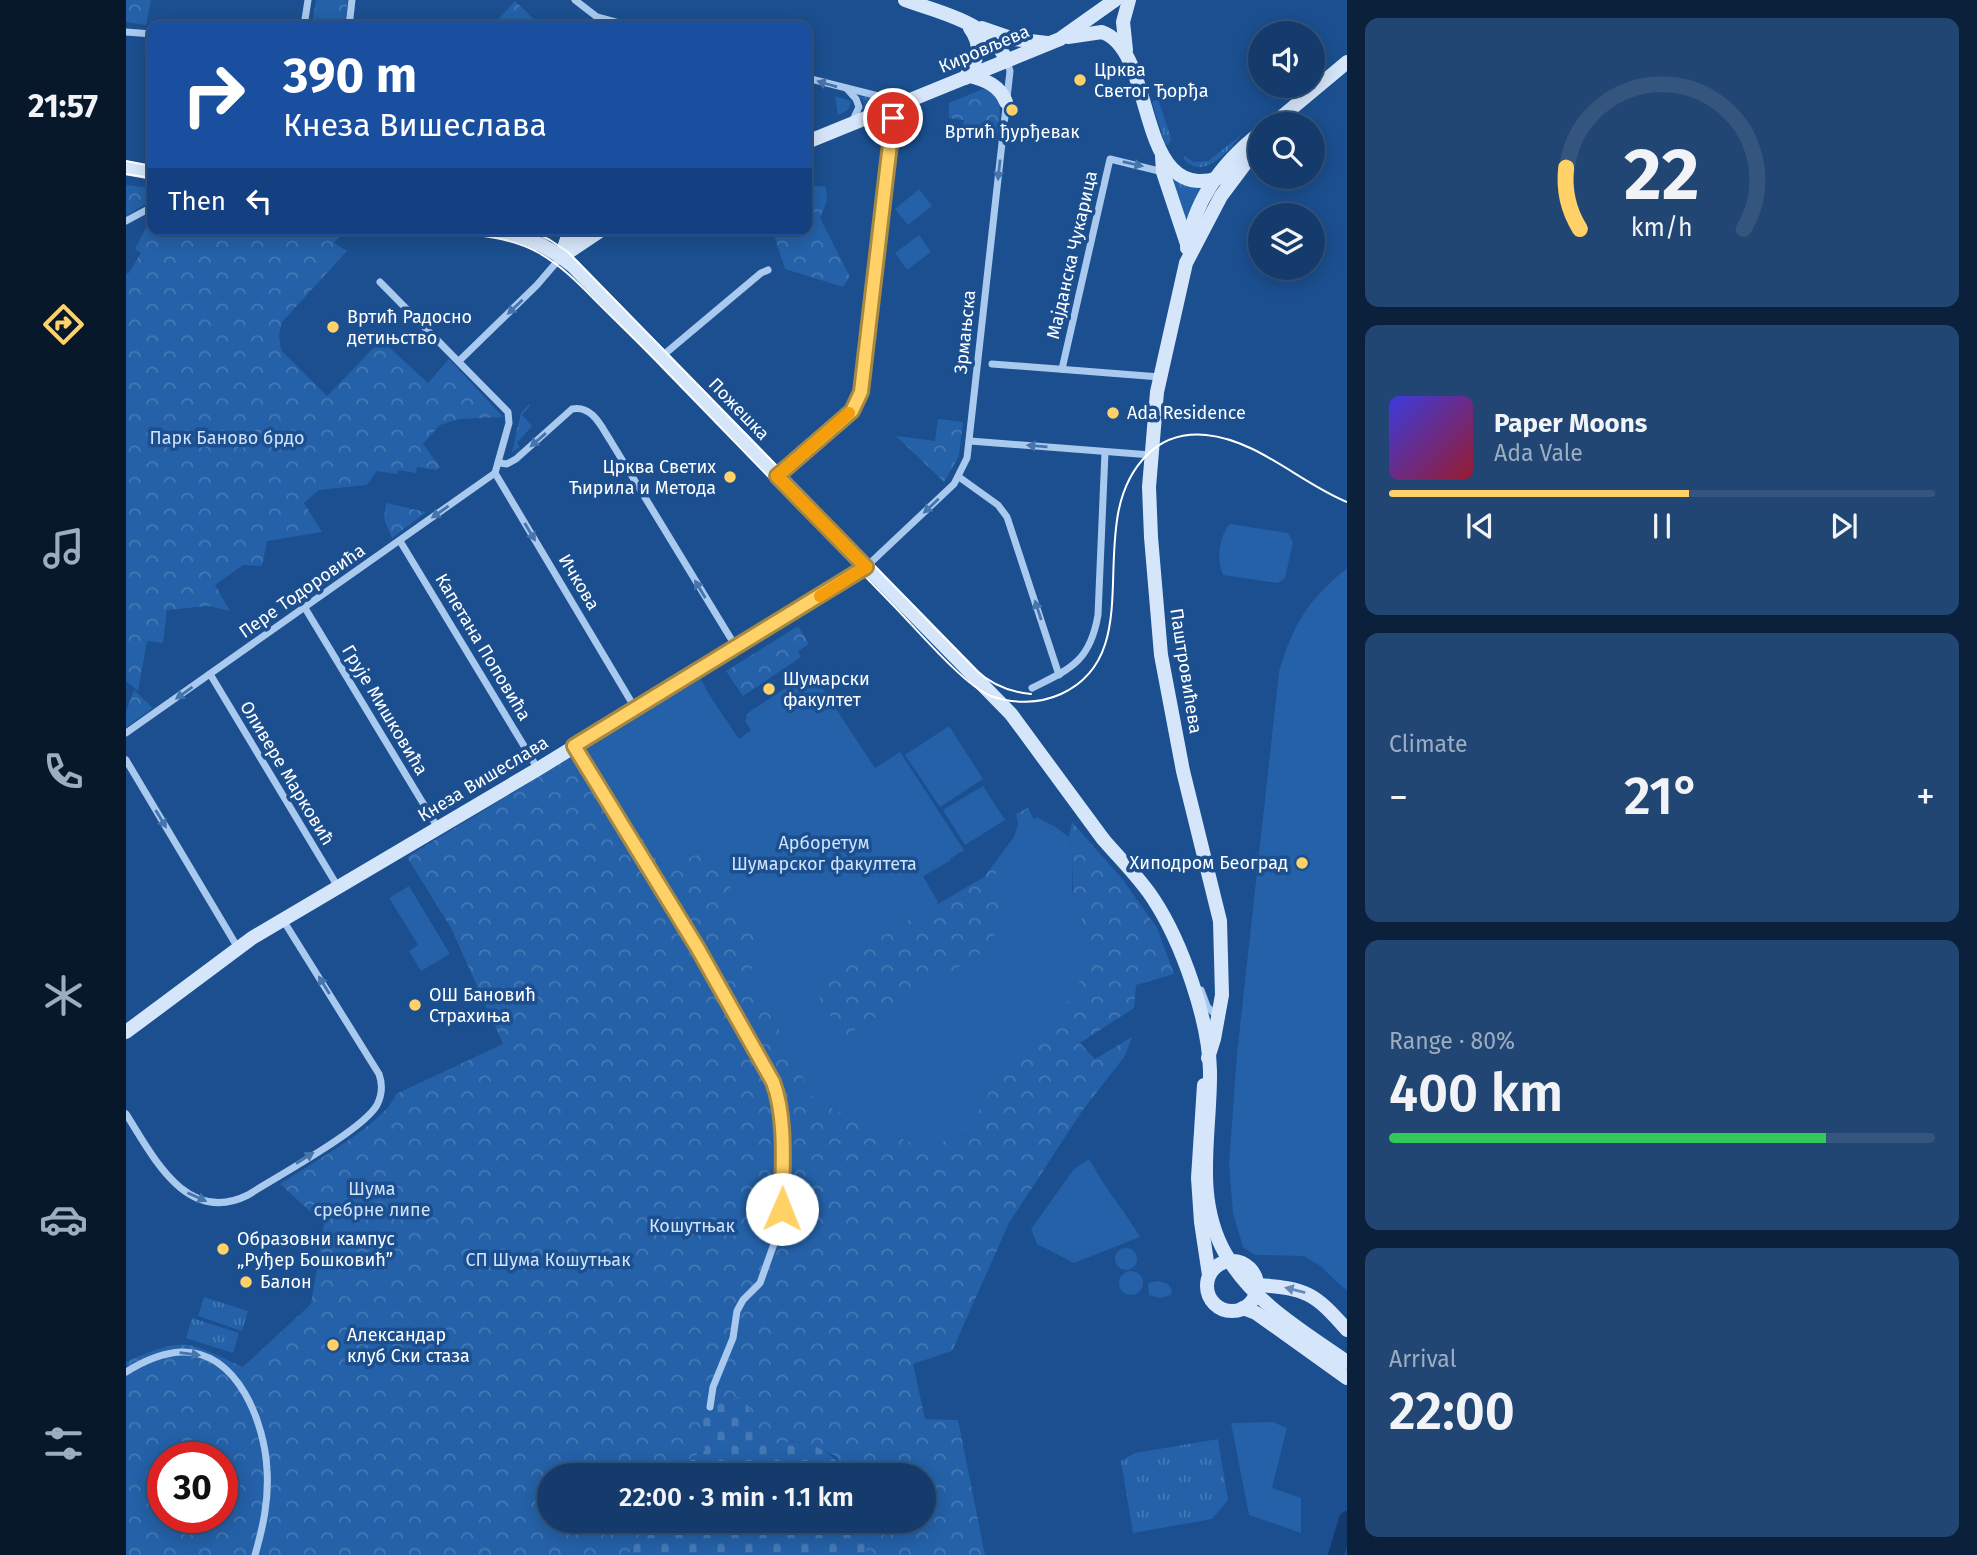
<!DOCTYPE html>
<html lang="en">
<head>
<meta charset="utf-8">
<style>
	body { margin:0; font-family:"Fira Sans",sans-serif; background:#214673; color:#f1f3f6; height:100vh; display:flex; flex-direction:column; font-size:26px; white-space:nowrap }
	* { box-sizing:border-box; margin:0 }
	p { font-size:23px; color:#9dadc1 }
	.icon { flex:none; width:38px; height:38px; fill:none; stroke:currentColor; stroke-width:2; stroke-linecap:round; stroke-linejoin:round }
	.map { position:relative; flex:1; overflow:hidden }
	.details { display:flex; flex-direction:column; gap:18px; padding:18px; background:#0b203b; width:630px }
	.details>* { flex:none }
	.banner { position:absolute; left:21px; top:21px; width:665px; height:214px; border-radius:14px; box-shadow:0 4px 18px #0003,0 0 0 2px #33557e; background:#1a4fa0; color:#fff; overflow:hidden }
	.buttons { position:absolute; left:1122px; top:21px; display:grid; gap:14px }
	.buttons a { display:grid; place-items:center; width:77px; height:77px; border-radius:50%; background:#143b6b; box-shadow:0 4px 18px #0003,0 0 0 2px #33557e; font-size:35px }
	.speed { position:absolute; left:21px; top:1442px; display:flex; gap:14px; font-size:35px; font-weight:700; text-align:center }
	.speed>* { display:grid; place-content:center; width:91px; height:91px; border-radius:50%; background:#143b6b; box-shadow:0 4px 18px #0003,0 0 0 2px #33557e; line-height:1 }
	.speed .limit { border:10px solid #d22; background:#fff; color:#111 }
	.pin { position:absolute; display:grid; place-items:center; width:60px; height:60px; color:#fff; margin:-30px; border:4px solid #fff; border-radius:50%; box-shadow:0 2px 7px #0007 }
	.me { position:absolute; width:77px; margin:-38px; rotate:1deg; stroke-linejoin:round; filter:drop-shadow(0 0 5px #0008) }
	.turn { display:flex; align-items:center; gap:24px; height:147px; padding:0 21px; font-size:32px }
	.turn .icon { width:91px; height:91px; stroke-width:2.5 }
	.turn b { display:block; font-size:49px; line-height:60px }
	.then { display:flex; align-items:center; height:66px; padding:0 21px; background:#0003; gap:14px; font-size:26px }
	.big { font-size:52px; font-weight:600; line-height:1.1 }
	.details .widget { flex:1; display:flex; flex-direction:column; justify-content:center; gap:10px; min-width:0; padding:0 24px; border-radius:14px; background:#214673 }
	.details .dial { align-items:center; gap:0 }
	.dial svg { height:182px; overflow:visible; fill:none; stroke:#33557e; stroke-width:7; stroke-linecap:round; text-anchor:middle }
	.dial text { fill:#f1f3f6; stroke:none }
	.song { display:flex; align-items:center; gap:21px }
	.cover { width:84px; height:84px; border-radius:10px; background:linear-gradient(135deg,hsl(240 70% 55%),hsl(350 70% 35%)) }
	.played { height:7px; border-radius:4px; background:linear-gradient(90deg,#ffd166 55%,#33557e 55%) }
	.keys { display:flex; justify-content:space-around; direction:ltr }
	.heat { display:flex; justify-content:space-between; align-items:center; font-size:38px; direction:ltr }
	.charge { height:10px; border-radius:5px; background:linear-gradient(90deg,#34c759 80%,#33557e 0) }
	.trip { position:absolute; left:411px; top:1463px; width:399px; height:70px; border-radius:35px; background:#143b6b; box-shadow:0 4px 18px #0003,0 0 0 2px #33557e; font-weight:600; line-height:70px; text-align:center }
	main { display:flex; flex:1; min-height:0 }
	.menu { display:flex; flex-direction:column; width:126px; justify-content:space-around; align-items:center; background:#08182b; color:#9dadc1 }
	.menu .icon { width:49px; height:49px }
	.menu .on { color:#ffd166 }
	.menu b { font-size:32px; color:#f1f3f6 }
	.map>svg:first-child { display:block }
	.grass { fill:url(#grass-tufts) }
	.forest { fill:url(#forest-crowns); fill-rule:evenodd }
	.cemetery { fill:url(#cemetery-stones) }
	.garden { fill:#2461a8 }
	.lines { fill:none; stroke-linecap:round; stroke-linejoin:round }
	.river { stroke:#123a6d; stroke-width:16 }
	.street { stroke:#a9c9ee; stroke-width:7 }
	.secondary { stroke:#d6e6fa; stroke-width:14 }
	.tram { stroke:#fff; stroke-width:2 }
	.secondary-bridge { stroke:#d6e6fa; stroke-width:14 }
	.oneway { fill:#4674ac }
	.oneway2 { fill:#668bba }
	.route-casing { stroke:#a68842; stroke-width:18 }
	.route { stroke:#ffd166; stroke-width:12 }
	.slow { stroke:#f59e0b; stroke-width:12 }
	.poi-dot { fill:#ffd166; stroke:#1b4f8f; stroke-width:2.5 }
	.labels { text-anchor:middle; stroke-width:7; stroke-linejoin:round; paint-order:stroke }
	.street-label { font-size:18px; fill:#fff; stroke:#1b4f8f }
	.poi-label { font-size:18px; fill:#fff; stroke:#1b4f8f; text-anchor:start }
	.park-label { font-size:18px; fill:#cfe3fa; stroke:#1b4f8f }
</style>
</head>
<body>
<main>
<nav class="menu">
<b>21:57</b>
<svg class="icon on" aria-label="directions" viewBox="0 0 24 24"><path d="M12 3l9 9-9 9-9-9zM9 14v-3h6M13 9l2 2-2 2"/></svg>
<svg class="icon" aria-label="music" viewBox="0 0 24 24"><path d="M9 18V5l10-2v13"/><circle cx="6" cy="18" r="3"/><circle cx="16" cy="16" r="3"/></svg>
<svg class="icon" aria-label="phone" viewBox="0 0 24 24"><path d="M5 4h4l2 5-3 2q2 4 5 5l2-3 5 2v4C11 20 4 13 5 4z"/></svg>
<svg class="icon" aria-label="climate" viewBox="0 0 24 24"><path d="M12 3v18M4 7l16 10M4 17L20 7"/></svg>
<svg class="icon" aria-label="car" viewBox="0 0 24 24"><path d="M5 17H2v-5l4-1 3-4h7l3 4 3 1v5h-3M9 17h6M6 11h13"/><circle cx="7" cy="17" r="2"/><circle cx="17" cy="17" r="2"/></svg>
<svg class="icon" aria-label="filters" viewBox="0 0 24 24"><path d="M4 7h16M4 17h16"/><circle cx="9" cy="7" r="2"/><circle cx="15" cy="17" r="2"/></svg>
</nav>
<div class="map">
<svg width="1221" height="1555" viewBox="0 0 1221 1555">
	<defs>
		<pattern id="grass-tufts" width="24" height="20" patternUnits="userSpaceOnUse" patternTransform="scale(1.75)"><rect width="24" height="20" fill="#2461a8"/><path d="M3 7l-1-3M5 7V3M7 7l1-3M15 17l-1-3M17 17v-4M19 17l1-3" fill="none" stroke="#4579b5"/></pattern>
		<pattern id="forest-crowns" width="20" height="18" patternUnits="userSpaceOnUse" patternTransform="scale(1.75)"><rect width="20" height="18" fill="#2461a8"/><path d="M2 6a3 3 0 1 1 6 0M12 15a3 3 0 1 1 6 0" fill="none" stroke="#4579b5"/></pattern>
		<pattern id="cemetery-stones" width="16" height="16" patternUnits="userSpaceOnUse" patternTransform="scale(1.75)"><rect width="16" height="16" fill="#2461a8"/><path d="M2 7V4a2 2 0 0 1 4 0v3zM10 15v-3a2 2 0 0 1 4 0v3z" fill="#4579b5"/></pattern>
	</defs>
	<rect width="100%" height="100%" fill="#1b4f8f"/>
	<g class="grass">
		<polygon points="709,96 725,101 722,110 712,115"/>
		<polygon points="734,96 762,101 736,112 738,104"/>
		<polygon points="1032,99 1044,135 1045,140 1042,145 1039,144 1026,102"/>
		<path d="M1115,135c-13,17 -38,47 -58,23l2,-2 8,6 15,-1z"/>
		<polygon points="1045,175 1080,187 1062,228 1048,182"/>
		<polygon points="403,404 404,406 396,415 406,426 391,443 394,447 386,452 395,413"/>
		<polygon points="78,1297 122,1311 116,1331 72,1316"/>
		<polygon points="66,1318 113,1333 107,1353 60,1338"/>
		<polygon points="1092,1439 1102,1500 1086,1519 1007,1533 995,1461 1009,1453"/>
	</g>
	<g class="forest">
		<polygon points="0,0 25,0 20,25 0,22"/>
		<polygon points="190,0 222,0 219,26 186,26"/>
		<polygon points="389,1 415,26 366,26"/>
		<path d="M857,89c24,3 16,32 14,49l-36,-3 3,-15 -15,-2v-15z"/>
		<polygon points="0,185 26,188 26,200 0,216"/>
		<polygon points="681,185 700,187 701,201 694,218 724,277 717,287 659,269 646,229 681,229 681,200 684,199"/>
		<polygon points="25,218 26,218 26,229 221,229 208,243 221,251 156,322 153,336 155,350 201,396 255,340 302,383 323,359 377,417 333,419 314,425 297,444 314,467 310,470 291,467 290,473 272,470 271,474 251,471 241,485 193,490 178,503 196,532 141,541 136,566 117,565 89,585 104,611 82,606 41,610 37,643 21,641 12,691 0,681 0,273 2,274 15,253 9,249"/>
		<polygon points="812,419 837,422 833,456 818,482 770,436 809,441"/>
		<polygon points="260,503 295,511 300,512 266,538 258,519"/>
		<polygon points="672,626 683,644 672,651 675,657 617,696 600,671"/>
		<path d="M681,676l67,96 53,48 24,40 -31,18 18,26 46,-27 30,-40 4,-13 -2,-10 12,-6 45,90 -1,-45 -3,-16 3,-15 51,58 34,48 17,46 -38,11 -2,23 -54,35 15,16 37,-22 -7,19 -43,55 -73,112 -57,128 -39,13 12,55 33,1 27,135h-120l5,-34h54v-46h-73l-17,-20 -41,-14 -23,5 -9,-2 -63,-32 7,38 -15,9 -12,16h-128v46h98l-20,34h-502v-193c60,-26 59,-21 117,5l68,-63 13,-80 -44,-40c27,-18 107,-62 116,-90l107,-50 -52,-116 -44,-71 275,-167 9,17 48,41h29l-22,-33zM685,1094l114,54 -109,-47zM37,1458h59v59h-59z"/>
		<polygon points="8,690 27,708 0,727 0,712"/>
	</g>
	<g class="cemetery">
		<path d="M618,1395l17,49c12,2 22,-3 34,-2 25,2 40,15 56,33h-173l12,-16 15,-9 -7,-38z"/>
		<polygon points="522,1521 745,1521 739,1555 502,1555"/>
	</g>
	<g class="garden">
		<polygon points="793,189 806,206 782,225 769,209"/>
		<polygon points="793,235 805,252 781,270 769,253"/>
		<path d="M1104,524l58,9 5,9 -8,36 -7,5 -55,-8c-7,-15 -4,-39 7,-51z"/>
		<path d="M1221,568v723l-28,-26 -15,-9 -49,-1 -12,-8 -10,-34 -4,-49 8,-110 42,-382c14,-48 29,-72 68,-104z"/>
		<polygon points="685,671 749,768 774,752 838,850 797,876 812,902 683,981 717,1037 854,954 866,941 873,921 870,869 910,817 928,826 943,837 946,853 946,888 949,911 955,918 967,947 969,961 948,989 933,1017 917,1032 885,1053 875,1066 856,1107 828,1137 799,1149 689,1101 624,973 634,943 584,849 537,869 457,751 575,679 582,693 613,739 625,730 619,721 623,712"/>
		<polygon points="823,726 857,779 814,807 779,755"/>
		<polygon points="857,786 879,820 839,845 817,810"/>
		<polygon points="283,886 324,954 295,971 283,951 292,945 263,898"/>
		<path d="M963,1159c15,28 35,51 51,78l-66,26 -37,-19 -6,-15 43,-60z"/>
		<circle cx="1000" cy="1259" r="11"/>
		<circle cx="1005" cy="1283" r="12"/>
		<polygon points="1032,1281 1042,1284 1046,1290 1045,1295 1034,1298 1023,1295 1022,1283"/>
		<polygon points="1147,1422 1161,1428 1146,1488 1175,1498 1175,1533 1123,1515 1105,1423"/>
	</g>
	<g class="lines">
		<polyline class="river" points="1210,1555 1221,1519"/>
		<g class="street">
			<polyline points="449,0 471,17 504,26"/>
			<polyline points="178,26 182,0"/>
			<polyline points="223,26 226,0"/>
			<polyline points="0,32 26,34"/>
			<polyline points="681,78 772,101"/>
			<polyline points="722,90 730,99 733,107 726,122"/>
			<polyline points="740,121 750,125 763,144"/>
			<polyline points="0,221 26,207"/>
			<polyline points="535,357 635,273 642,270"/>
			<polyline points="333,361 411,285 435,257"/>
			<polyline points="866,364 1034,377"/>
			<polyline points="936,369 984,159 1037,172"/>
			<polyline points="844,441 1025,455"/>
			<path d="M374,463l7,1 9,-5 56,-50c20,-4 29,17 38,31l126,207"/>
			<polyline points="369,473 509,708"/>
			<polyline points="651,475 726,411 735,392 765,128 772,107"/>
			<polyline points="833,477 872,505 881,517 933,675"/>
			<polyline points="274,541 412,769"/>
			<polyline points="741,566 828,484 841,458 884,71 881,61"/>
			<polyline points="179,608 312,828"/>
			<polyline points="84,674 212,887"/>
			<path d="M906,688c38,-19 58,-26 66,-73l7,-163"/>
			<polyline points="0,733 369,473 383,423 382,412 254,282"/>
			<polyline points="448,747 571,947 645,1078 651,1095 654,1124 657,1184 654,1227 634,1283 617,1300 611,1311 607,1338 587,1387 584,1407"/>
			<polyline points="0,760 112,948"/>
			<polyline points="1075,990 1081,1006 1092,1018"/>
			<path d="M0,1114c27,42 60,112 122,81 28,-18 115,-65 129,-90 5,-10 6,-20 2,-31l-96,-154"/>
			<path d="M0,1372c16,-10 36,-19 55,-20 57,-2 84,72 86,118 2,30 -4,57 -12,85"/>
		</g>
		<g class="secondary">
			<path d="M779,0c36,13 84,22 102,61"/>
			<polyline points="856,28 888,39 921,43"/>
			<path d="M942,37l34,-5c60,21 28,194 136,138"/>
			<polyline points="1000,50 997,22 1003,0"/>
			<path d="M844,76c16,4 30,10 36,26"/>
			<path d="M839,78c12,-18 19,-31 5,-50"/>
			<polyline points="1147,124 1221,62"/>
			<polyline points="681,142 934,39 989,0"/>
			<polyline points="1036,156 1037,172 1061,244"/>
			<polyline points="0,168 26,173"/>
			<path d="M363,229c34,6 57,15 84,37l438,448 92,125"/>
			<path d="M1061,248c7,-48 36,-86 73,-115"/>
			<polyline points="435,257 477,229"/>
			<polyline points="435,257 441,239 459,229"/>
			<polyline points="0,1032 126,938 412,769 740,567"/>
			<polyline points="1082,1058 1088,1039 1096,995 1094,921 1057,771 1035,655 1025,537 1023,487 1031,392 1060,263 1095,196 1134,144"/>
			<polyline points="1078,1085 1072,1178 1075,1222 1083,1275"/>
			<circle cx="1106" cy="1286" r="25"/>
			<path d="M1131,1285c49,3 58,8 90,45"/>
			<polyline points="1117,1308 1130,1313 1221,1378"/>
		</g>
		<g class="tram">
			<polyline points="0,161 26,166"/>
			<polyline points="0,174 26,178"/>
			<path d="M312,229c33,6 72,7 101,24 25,14 44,35 64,55 20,20 41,40 60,60 76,78 152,157 228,235 22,22 73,83 100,93 22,8 48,8 70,-2 92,-42 18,-172 86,-239 16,-16 37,-22 59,-20 52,5 94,48 141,67"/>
			<path d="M401,229l23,11 18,12 409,419c15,14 34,21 54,23"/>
		</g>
		<path class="secondary-bridge" d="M977,839c17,20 37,39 51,61 28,43 55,120 56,171 1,62 -17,125 15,182 27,49 78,78 122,109"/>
	</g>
	<defs><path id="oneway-solid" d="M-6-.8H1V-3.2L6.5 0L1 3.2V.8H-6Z" transform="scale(1.75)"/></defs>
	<g class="oneway">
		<use href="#oneway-solid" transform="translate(701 84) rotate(-164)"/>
		<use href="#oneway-solid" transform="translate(1007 164) rotate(13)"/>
		<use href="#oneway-solid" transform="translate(873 170) rotate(96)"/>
		<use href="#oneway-solid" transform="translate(389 307) rotate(136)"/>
		<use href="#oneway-solid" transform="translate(412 440) rotate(139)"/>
		<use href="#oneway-solid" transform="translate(911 446) rotate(-175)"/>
		<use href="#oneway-solid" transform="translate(805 506) rotate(137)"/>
		<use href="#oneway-solid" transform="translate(314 512) rotate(145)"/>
		<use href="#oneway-solid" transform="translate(404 532) rotate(59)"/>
		<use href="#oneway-solid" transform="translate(574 589) rotate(-121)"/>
		<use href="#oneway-solid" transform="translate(912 610) rotate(-108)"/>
		<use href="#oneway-solid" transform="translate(58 693) rotate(144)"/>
		<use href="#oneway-solid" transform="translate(35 819) rotate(59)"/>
		<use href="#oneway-solid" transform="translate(198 985) rotate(-122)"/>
		<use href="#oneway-solid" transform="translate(179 1158) rotate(-32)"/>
		<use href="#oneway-solid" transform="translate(71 1197) rotate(24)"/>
		<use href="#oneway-solid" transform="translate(64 1354) rotate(7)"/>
	</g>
	<use class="oneway2" href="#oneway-solid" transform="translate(1169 1290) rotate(-166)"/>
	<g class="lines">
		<defs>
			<path id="route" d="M656,1209c0,-38 5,-91 -9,-127l-76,-135 -123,-201 292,-179 -89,-91 75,-65 9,-19 32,-274"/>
		</defs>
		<use href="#route" class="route-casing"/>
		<use href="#route" class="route"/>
		<polyline class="slow" points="694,596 740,567 651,476 723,413"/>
	</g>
	<g class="poi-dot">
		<circle cx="954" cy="80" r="7"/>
		<circle cx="886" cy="110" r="7"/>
		<circle cx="207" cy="327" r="7"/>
		<circle cx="987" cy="413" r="7"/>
		<circle cx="604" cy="477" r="7"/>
		<circle cx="643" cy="689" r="7"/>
		<circle cx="1176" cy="863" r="7"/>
		<circle cx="289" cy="1005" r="7"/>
		<circle cx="97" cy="1249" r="7"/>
		<circle cx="120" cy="1282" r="7"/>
		<circle cx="207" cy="1345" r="7"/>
	</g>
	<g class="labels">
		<g class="street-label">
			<text transform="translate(858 49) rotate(-23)" y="6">Кировљева</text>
			<text transform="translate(946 255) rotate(-77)" y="6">Мајданска Чукарица</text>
			<text transform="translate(839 332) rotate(-84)" y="6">Зрмањска</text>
			<text transform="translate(613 409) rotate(46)" y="6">Пожешка</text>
			<text transform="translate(453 582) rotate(59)" y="6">Ичкова</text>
			<text transform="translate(176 591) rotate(-35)" y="6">Пере Тодоровића</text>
			<text transform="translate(357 647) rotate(59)" y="6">Капетана Поповића</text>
			<text transform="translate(1060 671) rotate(81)" y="6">Паштровићева</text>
			<text transform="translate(259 710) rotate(59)" y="6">Грује Мишковића</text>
			<text transform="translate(161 773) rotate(59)" y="6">Оливере Марковић</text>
			<text transform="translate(357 779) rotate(-31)" y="6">Кнеза Вишеслава</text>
		</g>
		<g class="poi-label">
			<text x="968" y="76">Црква<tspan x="968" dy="21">Светог Ђорђа</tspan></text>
			<text x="886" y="138" text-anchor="middle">Вртић ђурђевак</text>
			<text x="221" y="323">Вртић Радосно<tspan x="221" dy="21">детињство</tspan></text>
			<text x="1001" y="419">Ada Residence</text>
			<text x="590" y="473" text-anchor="end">Црква Светих<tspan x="590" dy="21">Ћирила и Метода</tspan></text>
			<text x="657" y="685">Шумарски<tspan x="657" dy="21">факултет</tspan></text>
			<text x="1162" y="869" text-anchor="end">Хиподром Београд</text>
			<text x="303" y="1001">ОШ Бановић<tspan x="303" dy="21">Страхиња</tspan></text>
			<text x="111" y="1245">Образовни кампус<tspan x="111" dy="21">„Руђер Бошковић”</tspan></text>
			<text x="134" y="1288">Балон</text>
			<text x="221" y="1341">Александар<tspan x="221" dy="21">клуб Ски стаза</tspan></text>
		</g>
		<g class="park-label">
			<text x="101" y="444">Парк Баново брдо</text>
			<text x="698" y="849">Арборетум<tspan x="698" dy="21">Шумарског факултета</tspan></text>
			<text x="246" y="1195">Шума<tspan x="246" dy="21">сребрне липе</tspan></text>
			<text x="566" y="1232">Кошутњак</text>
			<text x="422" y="1266">СП Шума Кошутњак</text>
		</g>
	</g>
</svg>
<div class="buttons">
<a><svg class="icon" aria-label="sound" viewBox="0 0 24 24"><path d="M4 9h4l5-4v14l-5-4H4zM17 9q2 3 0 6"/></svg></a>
<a><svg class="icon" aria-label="search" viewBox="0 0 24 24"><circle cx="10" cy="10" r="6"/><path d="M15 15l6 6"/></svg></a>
<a><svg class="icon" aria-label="layers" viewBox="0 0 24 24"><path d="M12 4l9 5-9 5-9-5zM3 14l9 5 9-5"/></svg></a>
</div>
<div class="speed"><div class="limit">30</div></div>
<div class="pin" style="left:767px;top:118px;background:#d93025"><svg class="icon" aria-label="arrive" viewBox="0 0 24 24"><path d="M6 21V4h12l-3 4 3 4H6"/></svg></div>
<svg class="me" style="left:656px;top:1209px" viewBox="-20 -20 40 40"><circle r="19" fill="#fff"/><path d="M0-13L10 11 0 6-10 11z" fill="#ffd166"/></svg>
<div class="trip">22:00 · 3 min · 1.1 km</div>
<div class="banner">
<div class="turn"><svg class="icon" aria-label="right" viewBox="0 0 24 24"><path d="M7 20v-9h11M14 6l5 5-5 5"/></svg><div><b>390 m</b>Кнеза Вишеслава</div></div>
<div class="then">Then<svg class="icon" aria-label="left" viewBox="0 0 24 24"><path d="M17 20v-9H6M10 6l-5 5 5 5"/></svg></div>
</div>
</div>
<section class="details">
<div class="widget dial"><svg viewBox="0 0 100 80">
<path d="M14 69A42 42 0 1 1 86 69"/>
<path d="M14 69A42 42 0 0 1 8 42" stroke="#ffd166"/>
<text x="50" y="56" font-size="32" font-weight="700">22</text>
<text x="50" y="72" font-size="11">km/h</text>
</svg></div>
<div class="widget">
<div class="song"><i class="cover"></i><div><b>Paper Moons</b><p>Ada Vale</p></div></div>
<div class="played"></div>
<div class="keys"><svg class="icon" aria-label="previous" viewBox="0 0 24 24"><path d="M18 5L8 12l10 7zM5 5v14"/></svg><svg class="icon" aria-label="pause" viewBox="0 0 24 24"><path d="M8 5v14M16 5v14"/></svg><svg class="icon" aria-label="next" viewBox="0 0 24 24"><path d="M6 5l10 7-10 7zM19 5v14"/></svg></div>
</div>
<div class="widget"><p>Climate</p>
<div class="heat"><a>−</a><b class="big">21°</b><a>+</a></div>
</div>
<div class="widget"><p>Range · 80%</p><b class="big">400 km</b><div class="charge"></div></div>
<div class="widget"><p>Arrival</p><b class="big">22:00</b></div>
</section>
</main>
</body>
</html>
